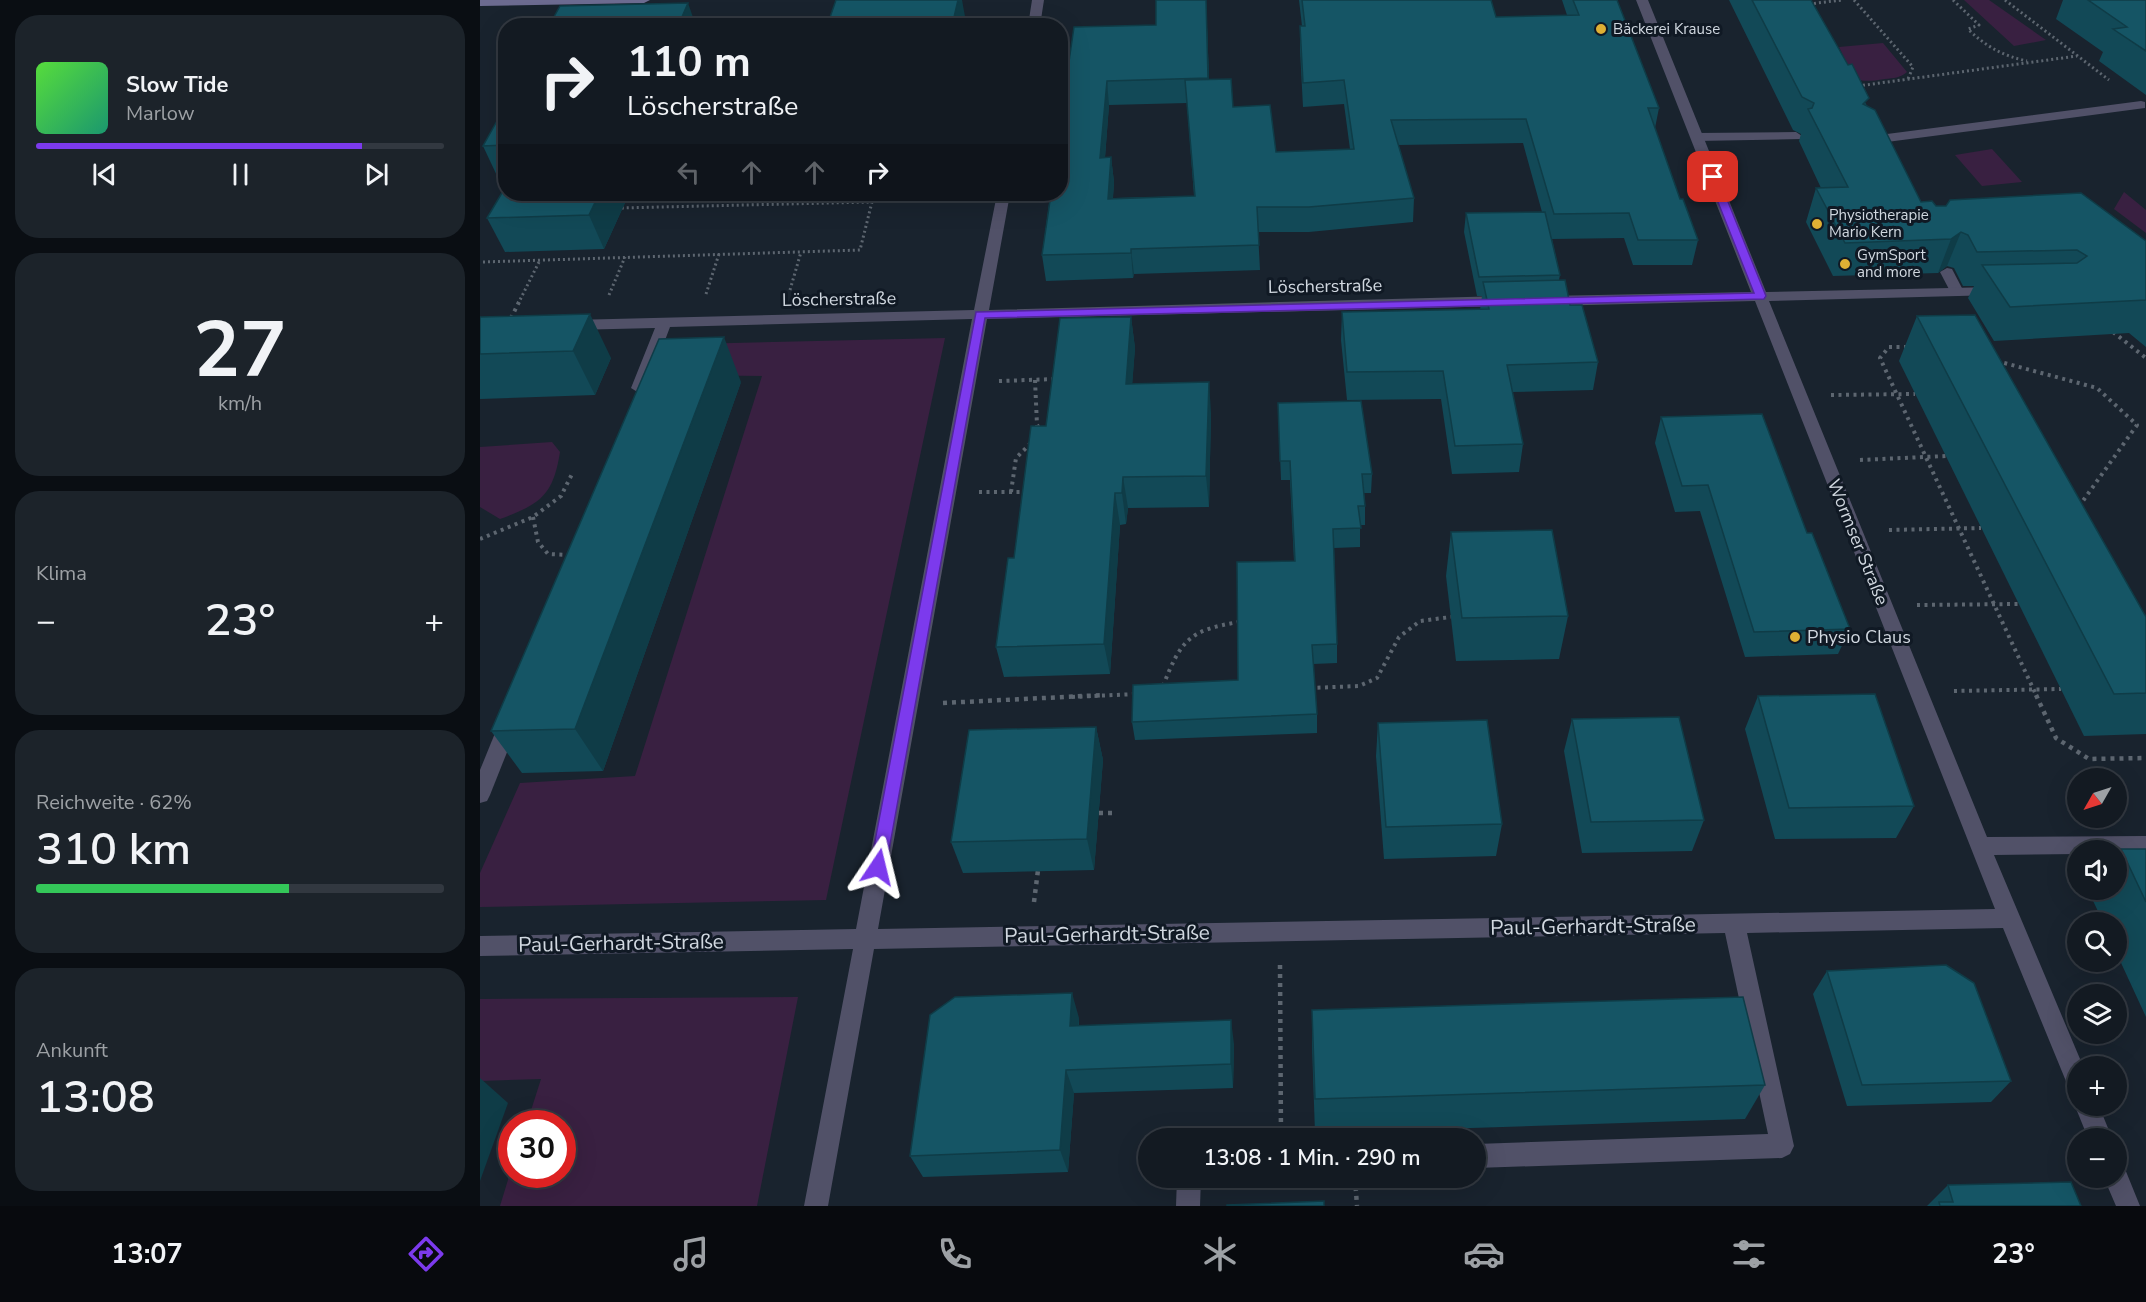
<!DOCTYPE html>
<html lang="de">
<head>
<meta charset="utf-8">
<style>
	body { margin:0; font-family:"Nunito Sans",sans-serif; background:#1c232a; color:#f1f3f6; height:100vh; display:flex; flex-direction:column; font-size:22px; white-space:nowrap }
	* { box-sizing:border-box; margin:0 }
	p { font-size:20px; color:#9da1a5 }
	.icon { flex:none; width:33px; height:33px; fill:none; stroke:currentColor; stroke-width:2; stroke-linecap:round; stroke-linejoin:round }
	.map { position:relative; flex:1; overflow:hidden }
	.panel { display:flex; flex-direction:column; gap:15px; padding:15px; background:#0a0e13; width:480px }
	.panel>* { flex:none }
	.banner { position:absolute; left:18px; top:18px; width:570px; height:183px; border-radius:24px; box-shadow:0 6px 24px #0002,0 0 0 2px #323840; background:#131a22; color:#f1f3f6; overflow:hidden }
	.needle { width:39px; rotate:231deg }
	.buttons { position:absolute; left:1587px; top:768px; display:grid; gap:12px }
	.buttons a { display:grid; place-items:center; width:60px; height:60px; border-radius:50%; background:#131a22; box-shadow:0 6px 24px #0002,0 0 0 2px #323840; font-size:30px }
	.speed { position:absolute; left:18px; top:1110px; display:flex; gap:12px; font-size:30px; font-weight:700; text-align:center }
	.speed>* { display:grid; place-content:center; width:78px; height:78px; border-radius:50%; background:#131a22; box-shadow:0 6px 24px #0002,0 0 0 2px #323840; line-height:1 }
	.speed .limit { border:9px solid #d22; background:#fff; color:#111 }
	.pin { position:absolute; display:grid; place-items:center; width:51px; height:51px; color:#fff; margin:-26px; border-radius:12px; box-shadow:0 3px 9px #0006 }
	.me { position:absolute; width:66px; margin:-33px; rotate:10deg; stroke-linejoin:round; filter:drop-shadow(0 0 4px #0008) }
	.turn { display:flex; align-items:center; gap:21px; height:126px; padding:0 30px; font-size:27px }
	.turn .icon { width:78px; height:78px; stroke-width:2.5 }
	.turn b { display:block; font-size:42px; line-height:51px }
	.lanes { display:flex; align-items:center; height:57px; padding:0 30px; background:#0003; justify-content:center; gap:30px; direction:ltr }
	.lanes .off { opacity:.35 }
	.big { font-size:45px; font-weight:600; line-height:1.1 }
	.panel .widget { flex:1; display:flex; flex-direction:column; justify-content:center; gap:9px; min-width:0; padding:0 21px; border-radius:24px; background:#1c232a }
	.panel .dial { align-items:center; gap:0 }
	.dial b { font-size:78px; line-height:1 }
	.song { display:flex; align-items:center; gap:18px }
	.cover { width:72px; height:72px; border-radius:9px; background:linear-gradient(135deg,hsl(110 70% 55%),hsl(160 70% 35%)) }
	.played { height:6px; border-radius:3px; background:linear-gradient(90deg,#7c3aed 80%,#323840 80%) }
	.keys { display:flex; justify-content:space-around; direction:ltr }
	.heat { display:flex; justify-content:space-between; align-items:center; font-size:33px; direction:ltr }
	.charge { height:9px; border-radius:4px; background:linear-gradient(90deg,#34c759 62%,#323840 0) }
	.trip { position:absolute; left:658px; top:1128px; width:348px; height:60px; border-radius:30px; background:#131a22; box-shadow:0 6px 24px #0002,0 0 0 2px #323840; font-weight:600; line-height:60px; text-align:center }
	.menu { display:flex; height:96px; justify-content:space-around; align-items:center; background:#080a0e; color:#9da1a5 }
	.menu .icon { width:42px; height:42px }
	.menu .on { color:#7c3aed }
	.menu b { font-size:27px; color:#f1f3f6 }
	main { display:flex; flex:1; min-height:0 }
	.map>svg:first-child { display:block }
	.green { fill:#392041 }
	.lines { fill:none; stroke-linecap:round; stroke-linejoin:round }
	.path-far2 { stroke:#5d6670; stroke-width:3; stroke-dasharray:2 3; stroke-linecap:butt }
	.path-far1 { stroke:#5d6670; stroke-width:4; stroke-dasharray:3 4.5; stroke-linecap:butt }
	.path { stroke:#5d6670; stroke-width:4.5; stroke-dasharray:4 5; stroke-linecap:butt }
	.lane { fill:#515168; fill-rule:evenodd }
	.street { fill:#515168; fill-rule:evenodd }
	.secondary { fill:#6c6b90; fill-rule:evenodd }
	.wall { fill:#124957; fill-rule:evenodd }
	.shaded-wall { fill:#0f3c47 }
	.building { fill:#155565; stroke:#0f3c47; stroke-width:1.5 }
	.route { fill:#7c3aed; stroke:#51269a; stroke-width:1.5 }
	.poi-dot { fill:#dfb034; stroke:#101924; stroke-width:2 }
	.labels { text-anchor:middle; stroke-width:6; stroke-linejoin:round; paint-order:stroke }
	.far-poi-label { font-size:15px; fill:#d1d8e0; stroke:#101924; text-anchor:start }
	.street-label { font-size:18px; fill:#d1d8e0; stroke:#101924 }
	.poi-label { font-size:18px; fill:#d1d8e0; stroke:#101924; text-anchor:start }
	.near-street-label { font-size:21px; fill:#d1d8e0; stroke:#101924 }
</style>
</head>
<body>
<main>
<section class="panel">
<div class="widget">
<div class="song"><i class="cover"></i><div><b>Slow Tide</b><p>Marlow</p></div></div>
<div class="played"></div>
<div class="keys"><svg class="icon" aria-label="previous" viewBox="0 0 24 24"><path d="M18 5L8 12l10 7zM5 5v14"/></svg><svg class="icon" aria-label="pause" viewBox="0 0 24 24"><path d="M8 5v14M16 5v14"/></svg><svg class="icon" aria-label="next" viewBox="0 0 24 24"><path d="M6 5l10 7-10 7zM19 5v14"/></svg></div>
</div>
<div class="widget dial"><b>27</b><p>km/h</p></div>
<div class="widget"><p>Klima</p>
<div class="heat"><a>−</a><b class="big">23°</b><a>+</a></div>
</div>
<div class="widget"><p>Reichweite · 62%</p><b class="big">310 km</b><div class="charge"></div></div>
<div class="widget"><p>Ankunft</p><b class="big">13:08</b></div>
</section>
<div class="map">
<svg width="1666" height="1206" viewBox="0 0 1666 1206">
	<rect width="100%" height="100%" fill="#19232e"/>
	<g class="green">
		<polygon points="1484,0 1509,0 1566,40 1534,46"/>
		<path d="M1403,43l24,29c-7,6 -13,6 -22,7 -36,6 -31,-2 -46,-32z"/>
		<polygon points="1512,149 1542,182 1502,186 1475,155"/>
		<polygon points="1644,192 1666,210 1666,233 1634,209"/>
		<polygon points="465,338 346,900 0,907 0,873 40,783 155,776 282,376 199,375 212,344"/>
		<path d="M72,442l8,10c-7,44 -20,52 -60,67l-20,-12v-60z"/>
		<polygon points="318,997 277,1206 20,1206 31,1170 32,1174 82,1174 82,1124 47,1123 61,1079 0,1081 0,999"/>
	</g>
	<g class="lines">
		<g class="path-far2">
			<polyline points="1374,0 1433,67 1428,79"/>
			<path d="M1473,0l26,25 -11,4c17,17 35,27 59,32"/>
			<polyline points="1525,0 1629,80"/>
			<polyline points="1329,4 1362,0"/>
			<polyline points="1378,86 1597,56"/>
			<polyline points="3,262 380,250 392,202 139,208"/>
			<polyline points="310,290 321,252"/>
			<polyline points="226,294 239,254"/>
			<polyline points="129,295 145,257"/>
			<polyline points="38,304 60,260"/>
		</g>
		<g class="path-far1">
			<polyline points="31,318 39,302"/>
			<polyline points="1633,332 1666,358"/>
			<polyline points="1427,347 1409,347 1400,358 1557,697"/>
			<polyline points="1517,361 1617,388 1657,425 1600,505"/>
			<polyline points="555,380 557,425 560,429"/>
			<polyline points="519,381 577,379"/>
			<polyline points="1351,395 1435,394"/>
			<polyline points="1380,460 1466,456"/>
			<polyline points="499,492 545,492"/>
			<polyline points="531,492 536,458 552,442"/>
			<polyline points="53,517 58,542 68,554 89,555"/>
			<polyline points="1409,530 1501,528"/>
			<polyline points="0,539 53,517 81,496 93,472"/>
			<polyline points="1437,605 1538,604"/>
			<path d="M683,686c18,-46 26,-56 76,-64"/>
			<polyline points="830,688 879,686 897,678 919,637 940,621 971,617"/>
			<polyline points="1474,691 1581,689"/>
			<polyline points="592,697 656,694"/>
		</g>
		<g class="path">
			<polyline points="1556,695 1576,738 1609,759 1666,758"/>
			<polyline points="463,703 624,695"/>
			<polyline points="619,813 634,813"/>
			<polyline points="554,902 558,870"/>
			<polyline points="800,965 801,1138"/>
			<polyline points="875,1178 877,1206"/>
		</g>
		<g class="lane">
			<polygon points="1661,101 1665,102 1665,108 1407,142 1386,140 1380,136 1386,132 1407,134"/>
			<polygon points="1316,132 1322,136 1321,139 1217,141 1211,137 1217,133"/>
			<polygon points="1467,268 1472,269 1484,292 1482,295 1477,296 1472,295 1460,272"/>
		</g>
		<g class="street">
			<polygon points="552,0 564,0 560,26 548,26"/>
			<polygon points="1156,0 1168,0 1286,292 1516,287 1523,291 1516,295 1289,301 1507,837 1666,836 1666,854 1598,850 1598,854 1514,855 1603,1066 1598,1066 1598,1094 1590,1091 1523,928 1267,933 1314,1146 1310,1154 1302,1158 996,1168 996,1144 1288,1134 1245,933 394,949 348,1206 324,1206 373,949 0,956 0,936 376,929 492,319 190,327 167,388 159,393 151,388 175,328 92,330 85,325 92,320 494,310 517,194 530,194 509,310 1024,296 1031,301 1024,306 507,319 398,929 1515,909 1275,301 1066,306 1059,301 1066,296 1271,292"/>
			<polygon points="29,714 36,716 39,722 10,795 7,801 0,803 0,770 22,716"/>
			<polygon points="1598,1101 1598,1106 1619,1106 1632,1138 1608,1138 1595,1106"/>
			<polygon points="1636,1166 1645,1169 1660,1206 1636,1206 1624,1178 1636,1178"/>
			<polygon points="697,1178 721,1178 720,1206 696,1206"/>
		</g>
		<polygon class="secondary" points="0,0 170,0 164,3 0,6"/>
	</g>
	<g class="wall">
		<path d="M676,0h50l3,80 24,27 43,45 74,-3 -6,-45 -41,3 -3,-57v-24h2l-3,-26h192l5,17 71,-2 -5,-15h55l42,108 -4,20 25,71 18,41 -6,25h-59l-9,-27 -72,1 8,36 -1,5 39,82 -5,28 -81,2 11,52 -4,28 -67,2 -11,-75 -94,1 -6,-60 1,-28 138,-2 2,-14h-5l-13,-64 2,-19 76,-1 -19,-69 -125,2 16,53 -1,24 -104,10h-51l2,38 -126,4 -1,4 -87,3 -4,-26 18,-132 96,-98zM707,103l7,93 -81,2 1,-16 -3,-25 -6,1 4,-53z"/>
		<polygon points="1249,0 1331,0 1387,106 1441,202 1456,206 1666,241 1666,347 1649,333 1514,341 1488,298 1494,286 1483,286 1474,268 1467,266 1458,273 1353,276 1326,222 1336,188 1341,188 1319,141 1321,134 1313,130"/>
		<polygon points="1583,0 1666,0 1666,95 1619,61 1623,52 1576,19"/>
		<polygon points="26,145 26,180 19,180 3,146"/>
		<polygon points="26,194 149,194 124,249 25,252 7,218"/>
		<polygon points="1437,316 1666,617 1666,734 1604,736 1419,361"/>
		<polygon points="0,317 131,358 115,395 0,399"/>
		<polygon points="651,317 655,348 652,384 731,413 729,507 648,508 646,524 640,525 630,674 524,677 516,647 534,558 566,426"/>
		<polygon points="261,382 123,771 42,773 11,731"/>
		<polygon points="798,403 892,474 891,493 884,493 885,506 885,525 880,525 880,547 854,548 857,644 857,663 833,664 837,714 837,733 655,740 652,722 758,680 814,561 810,480 801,480"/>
		<polygon points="1181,417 1327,533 1370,629 1358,654 1265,657 1220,511 1195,512 1175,443"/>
		<polygon points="971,532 1088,616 1079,659 976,661 966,576"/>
		<polygon points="1278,696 1434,806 1416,838 1295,839 1265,729"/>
		<polygon points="1092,719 1224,820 1212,851 1102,853 1084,751"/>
		<polygon points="898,723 1022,824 1016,856 904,859 896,756"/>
		<polygon points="616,727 623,760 614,870 483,873 471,842"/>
		<polygon points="1641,849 1666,849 1666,1017 1636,952 1636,922 1623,922 1608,890 1636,890 1636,855"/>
		<polygon points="1347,971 1531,1081 1511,1102 1367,1106 1333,994"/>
		<polygon points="832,1010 1285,1085 1265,1119 835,1133 832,1046"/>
		<polygon points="599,1018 599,1026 754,1044 753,1088 594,1093 588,1172 443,1177 430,1156"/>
		<polygon points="1468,1185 1601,1206 1447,1206"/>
	</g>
	<g class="shaded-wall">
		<polygon points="478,0 482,0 486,22 485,26 472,26"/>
		<polygon points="726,0 730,102 728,78"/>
		<polygon points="208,3 216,26 198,26"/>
		<polygon points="627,81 629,105 623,182 620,158"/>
		<polygon points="631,157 634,182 631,223 628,199"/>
		<polygon points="119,194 149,194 124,249 109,215"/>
		<polygon points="1481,232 1467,266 1458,273 1471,239"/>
		<polygon points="651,249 654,274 653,278 651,253"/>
		<polygon points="110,314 131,358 115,395 93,351"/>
		<polygon points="651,317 655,348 650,415 646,384"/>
		<polygon points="244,337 261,382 123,771 95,729"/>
		<polygon points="729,382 731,413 729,507 726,476"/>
		<polygon points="643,477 648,508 646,524 642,493"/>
		<polygon points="635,493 640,525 630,674 624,644"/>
		<polygon points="616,727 623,760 614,870 607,839"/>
		<polygon points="592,993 599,1018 597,1051 590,1026"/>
		<polygon points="751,1020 754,1044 753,1088 751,1064"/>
		<polygon points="586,1070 594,1093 588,1172 580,1150"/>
		<polygon points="0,1078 28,1103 0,1181"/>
	</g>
	<g class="building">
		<polygon points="356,0 478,0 472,26 347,26"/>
		<polygon points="676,0 726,0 728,78 627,81 620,158 631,157 628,199 715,196 705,80 751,79 753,107 790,105 796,152 874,149 864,80 823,83 820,26 825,26 822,0 1011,0 1016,17 1099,15 1093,0 1137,0 1179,108 1168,108 1200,199 1203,199 1218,240 1158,240 1149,213 1074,214 1046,119 911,120 934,198 829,207 777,207 779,245 651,249 651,253 562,255 571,194 580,194 580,123 594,27 676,25"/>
		<polygon points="1272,0 1331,0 1368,65 1372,64 1389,98 1383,104 1395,110 1441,202 1452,201 1456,206 1466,206 1470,200 1601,193 1666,241 1666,300 1530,307 1502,265 1597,263 1607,256 1597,250 1497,252 1488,235 1481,232 1471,239 1365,243 1336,188 1368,187 1328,109 1332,108 1334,103 1322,97"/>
		<polygon points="1608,0 1666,0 1666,51 1633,29 1647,27"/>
		<polygon points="208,3 198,26 69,26 80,6"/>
		<polygon points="26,105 26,145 3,146"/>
		<polygon points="26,186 26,194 119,194 109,215 7,218"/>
		<polygon points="1065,212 1080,275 999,277 986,213"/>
		<polygon points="1085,280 1090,305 1102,305 1118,362 1027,365 1043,444 975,446 963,371 867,372 862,312 1009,309 1003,282"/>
		<polygon points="110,314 93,351 0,354 0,317"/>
		<polygon points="1495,315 1666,617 1666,693 1634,694 1437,316"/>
		<polygon points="651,317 646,384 729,382 726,476 643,477 642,493 635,493 624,644 516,647 528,558 534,558 551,426 566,426 580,318"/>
		<polygon points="244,337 95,729 11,731 179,339"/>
		<polygon points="881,401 892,474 882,474 885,506 878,506 881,528 853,529 857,644 832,645 837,714 652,722 653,685 758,680 757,562 815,561 810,461 800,461 798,403"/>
		<polygon points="1282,414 1327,533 1332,533 1370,629 1274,632 1228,485 1202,486 1181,417"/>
		<polygon points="1072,530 1088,616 982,618 971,532"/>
		<polygon points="1395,694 1434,806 1309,808 1278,696"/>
		<polygon points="1199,717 1224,820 1111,822 1092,719"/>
		<polygon points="1007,720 1022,824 906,827 898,723"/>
		<polygon points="616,727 607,839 471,842 489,730"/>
		<polygon points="1641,849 1666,849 1666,902"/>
		<polygon points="1466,965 1494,983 1531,1081 1382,1085 1347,971"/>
		<polygon points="592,993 590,1026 751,1020 751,1064 586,1070 580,1150 430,1156 450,1015 475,997"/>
		<polygon points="1263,997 1285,1085 835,1099 832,1010"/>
		<polygon points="1591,1182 1601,1206 1460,1206 1459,1202 1473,1202 1468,1185"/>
		<polygon points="844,1201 844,1206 747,1206 747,1205"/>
	</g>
	<polygon class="route" points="1229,175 1238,177 1286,296 1284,299 505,318 406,867 404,872 393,872 390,867 496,312 1274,293 1228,177"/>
	<g class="poi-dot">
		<circle cx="1121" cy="29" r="6"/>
		<circle cx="1337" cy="224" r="6"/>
		<circle cx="1365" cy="264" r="6"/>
		<circle cx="1315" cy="637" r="6"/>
	</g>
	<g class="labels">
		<g class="far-poi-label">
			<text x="1133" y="34">Bäckerei Krause</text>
			<text x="1349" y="220">Physiotherapie<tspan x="1349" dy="17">Mario Kern</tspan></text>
			<text x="1377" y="260">GymSport<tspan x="1377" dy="17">and more</tspan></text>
		</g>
		<g class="street-label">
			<text transform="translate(845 286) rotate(-1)" y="6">Löscherstraße</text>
			<text transform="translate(359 299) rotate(-1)" y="6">Löscherstraße</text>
			<text transform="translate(1378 542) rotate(68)" y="6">Wormser Straße</text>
		</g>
		<g class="poi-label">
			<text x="1327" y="643">Physio Claus</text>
		</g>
		<g class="near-street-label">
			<text transform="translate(1113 926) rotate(-1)" y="7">Paul-Gerhardt-Straße</text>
			<text transform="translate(627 934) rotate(-1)" y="7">Paul-Gerhardt-Straße</text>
			<text transform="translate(141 943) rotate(-1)" y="7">Paul-Gerhardt-Straße</text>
		</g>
	</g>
</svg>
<div class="buttons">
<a><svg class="needle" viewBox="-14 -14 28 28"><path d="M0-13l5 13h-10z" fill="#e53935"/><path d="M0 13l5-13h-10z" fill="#9da1a5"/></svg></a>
<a><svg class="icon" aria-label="sound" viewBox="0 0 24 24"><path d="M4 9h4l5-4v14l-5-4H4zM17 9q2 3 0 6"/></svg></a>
<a><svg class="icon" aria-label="search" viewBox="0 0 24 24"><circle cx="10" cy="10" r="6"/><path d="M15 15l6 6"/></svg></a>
<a><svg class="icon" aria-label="layers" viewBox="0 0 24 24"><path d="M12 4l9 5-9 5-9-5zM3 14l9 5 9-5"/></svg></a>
<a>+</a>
<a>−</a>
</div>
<div class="speed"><div class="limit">30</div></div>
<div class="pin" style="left:1233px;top:177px;background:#d93025"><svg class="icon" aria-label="arrive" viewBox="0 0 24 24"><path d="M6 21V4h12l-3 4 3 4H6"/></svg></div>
<svg class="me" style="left:398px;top:867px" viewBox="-20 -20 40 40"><path d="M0-17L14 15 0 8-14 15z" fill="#7c3aed" stroke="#fff" stroke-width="4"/></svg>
<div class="trip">13:08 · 1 Min. · 290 m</div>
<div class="banner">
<div class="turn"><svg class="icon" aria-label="right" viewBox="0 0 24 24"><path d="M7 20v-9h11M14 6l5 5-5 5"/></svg><div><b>110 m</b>Löscherstraße</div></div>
<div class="lanes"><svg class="icon off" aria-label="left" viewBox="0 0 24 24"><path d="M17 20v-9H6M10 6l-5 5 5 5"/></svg><svg class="icon off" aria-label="ahead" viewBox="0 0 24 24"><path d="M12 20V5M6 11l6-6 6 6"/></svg><svg class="icon off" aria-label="ahead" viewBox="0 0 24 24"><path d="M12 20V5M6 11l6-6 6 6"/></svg><svg class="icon" aria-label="right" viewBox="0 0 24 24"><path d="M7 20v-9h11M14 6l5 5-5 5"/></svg></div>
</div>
</div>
</main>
<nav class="menu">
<b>13:07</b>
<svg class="icon on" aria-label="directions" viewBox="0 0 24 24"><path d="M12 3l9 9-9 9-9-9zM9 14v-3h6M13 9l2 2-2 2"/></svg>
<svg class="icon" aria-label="music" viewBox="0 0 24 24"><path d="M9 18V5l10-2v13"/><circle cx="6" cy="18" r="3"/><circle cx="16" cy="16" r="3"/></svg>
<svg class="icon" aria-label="phone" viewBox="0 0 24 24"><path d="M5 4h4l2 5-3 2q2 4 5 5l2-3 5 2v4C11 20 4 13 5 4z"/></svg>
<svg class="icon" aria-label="climate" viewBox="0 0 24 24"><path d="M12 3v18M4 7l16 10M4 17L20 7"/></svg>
<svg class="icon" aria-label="car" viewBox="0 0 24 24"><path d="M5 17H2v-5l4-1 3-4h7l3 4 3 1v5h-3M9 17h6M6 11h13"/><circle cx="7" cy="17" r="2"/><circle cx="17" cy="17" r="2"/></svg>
<svg class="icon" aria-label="filters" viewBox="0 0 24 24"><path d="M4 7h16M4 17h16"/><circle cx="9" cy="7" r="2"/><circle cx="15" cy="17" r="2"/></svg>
<b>23°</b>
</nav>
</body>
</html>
